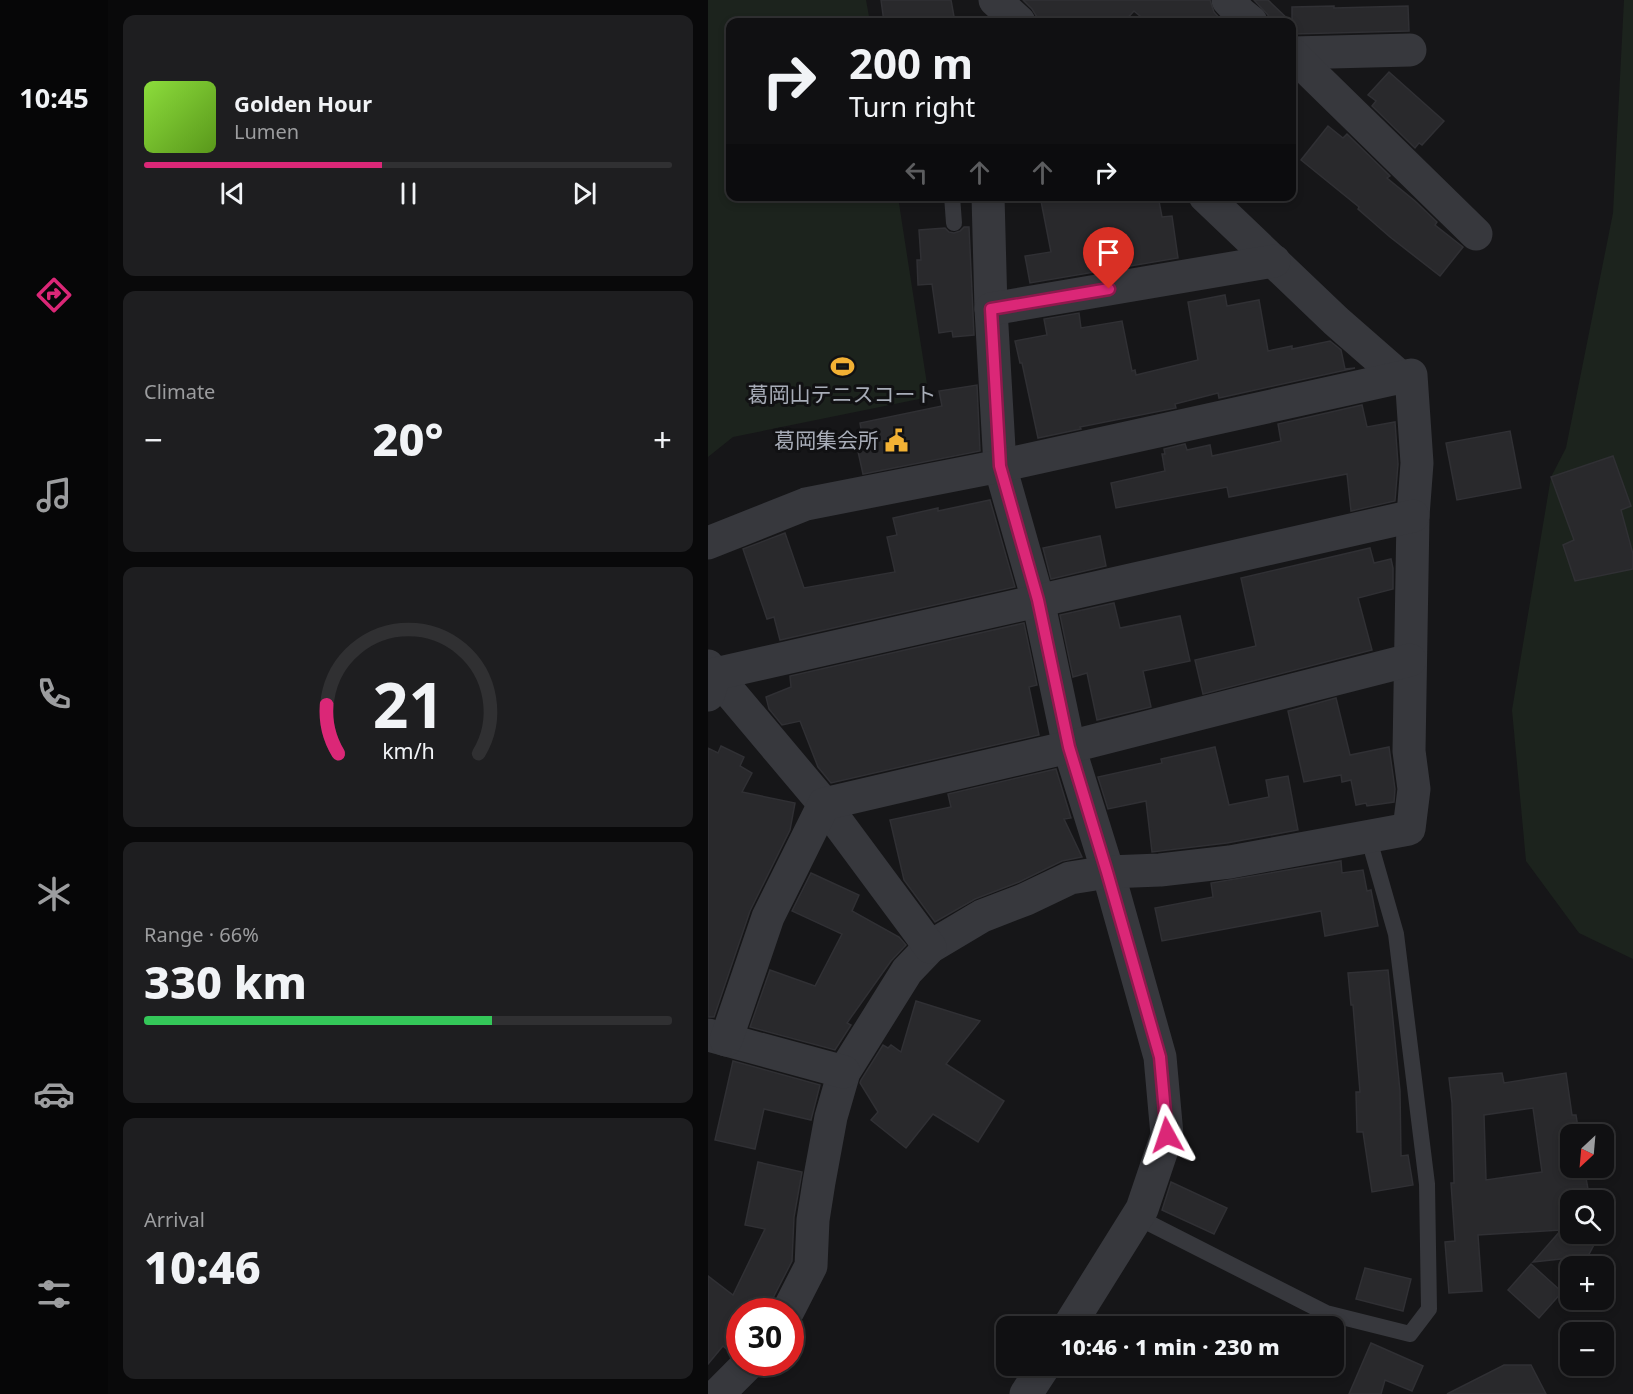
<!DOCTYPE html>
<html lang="en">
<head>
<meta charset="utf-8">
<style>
	body { margin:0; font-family:"Noto Sans","Noto Sans JP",sans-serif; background:#1e1e20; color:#f1f3f6; height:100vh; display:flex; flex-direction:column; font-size:22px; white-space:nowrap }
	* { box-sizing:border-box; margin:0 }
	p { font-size:20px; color:#9c9d9f }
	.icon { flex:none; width:33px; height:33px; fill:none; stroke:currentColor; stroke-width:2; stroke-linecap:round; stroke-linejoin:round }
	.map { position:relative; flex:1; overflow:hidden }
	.sheet { display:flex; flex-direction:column; gap:15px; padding:15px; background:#09090a; width:600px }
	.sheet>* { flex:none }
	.guide { position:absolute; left:18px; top:18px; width:570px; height:183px; border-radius:12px; box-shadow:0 3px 9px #0003,0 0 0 2px #303032; background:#101012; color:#f1f3f6; overflow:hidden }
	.needle { width:39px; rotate:206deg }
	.fabs { position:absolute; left:852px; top:1124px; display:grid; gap:12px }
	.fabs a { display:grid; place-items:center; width:54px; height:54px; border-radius:12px; background:#101012; box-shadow:0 3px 9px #0003,0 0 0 2px #303032; font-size:30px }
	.speed { position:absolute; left:18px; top:1298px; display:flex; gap:12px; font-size:30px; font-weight:700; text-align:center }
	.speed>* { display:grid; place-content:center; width:78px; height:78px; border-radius:50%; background:#101012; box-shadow:0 3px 9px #0003,0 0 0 2px #303032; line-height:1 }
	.speed .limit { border:9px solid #d22; background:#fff; color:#111 }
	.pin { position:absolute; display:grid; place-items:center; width:51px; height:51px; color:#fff; margin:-62px -26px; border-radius:50% 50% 50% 0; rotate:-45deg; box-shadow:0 0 6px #0007 }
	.pin .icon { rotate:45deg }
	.me { position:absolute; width:66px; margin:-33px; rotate:355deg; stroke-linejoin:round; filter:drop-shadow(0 0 4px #0008) }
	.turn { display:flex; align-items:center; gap:21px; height:126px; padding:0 24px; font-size:27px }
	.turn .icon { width:78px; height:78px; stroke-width:2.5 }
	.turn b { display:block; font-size:42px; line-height:51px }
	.lanes { display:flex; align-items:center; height:57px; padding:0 24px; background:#0003; justify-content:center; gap:30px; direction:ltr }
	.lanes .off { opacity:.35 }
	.big { font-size:45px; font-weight:800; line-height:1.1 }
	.sheet .tile { flex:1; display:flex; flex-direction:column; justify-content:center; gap:9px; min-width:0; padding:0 21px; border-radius:12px; background:#1e1e20 }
	.sheet .dial { align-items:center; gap:0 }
	.dial svg { height:156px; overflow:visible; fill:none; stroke:#303032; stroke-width:7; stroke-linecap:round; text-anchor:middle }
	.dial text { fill:#f1f3f6; stroke:none }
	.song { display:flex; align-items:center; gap:18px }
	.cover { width:72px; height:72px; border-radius:9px; background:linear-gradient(135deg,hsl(90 70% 55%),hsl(90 70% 35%)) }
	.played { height:6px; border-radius:3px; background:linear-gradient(90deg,#db2777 45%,#303032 45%) }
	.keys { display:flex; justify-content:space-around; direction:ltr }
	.heat { display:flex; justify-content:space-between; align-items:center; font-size:33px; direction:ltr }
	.charge { height:9px; border-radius:4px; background:linear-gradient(90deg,#34c759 66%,#303032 0) }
	.trip { position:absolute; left:288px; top:1316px; width:348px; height:60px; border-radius:12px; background:#101012; box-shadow:0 3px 9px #0003,0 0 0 2px #303032; font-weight:800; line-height:60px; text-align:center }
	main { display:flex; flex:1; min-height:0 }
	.menu { display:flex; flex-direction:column; width:108px; justify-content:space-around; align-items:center; background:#060607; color:#9c9d9f }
	.menu .icon { width:42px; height:42px }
	.menu .selected { color:#db2777 }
	.menu b { font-size:27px; color:#f1f3f6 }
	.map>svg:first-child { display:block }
	.green { fill:#1c231d }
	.building { fill:#29292c; stroke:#303034; stroke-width:1.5; fill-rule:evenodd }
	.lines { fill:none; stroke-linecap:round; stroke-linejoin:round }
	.lane { stroke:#37383d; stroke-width:16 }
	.street { stroke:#37383d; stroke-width:33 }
	.route-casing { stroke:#8e194d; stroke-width:15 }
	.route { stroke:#db2777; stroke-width:10 }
	.labels { text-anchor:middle; stroke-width:6; stroke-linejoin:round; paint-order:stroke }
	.poi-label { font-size:21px; fill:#a8adb8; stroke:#111113 }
</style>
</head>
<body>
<main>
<nav class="menu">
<b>10:45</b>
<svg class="icon selected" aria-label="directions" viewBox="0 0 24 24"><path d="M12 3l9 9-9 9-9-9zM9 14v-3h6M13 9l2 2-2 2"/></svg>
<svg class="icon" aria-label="music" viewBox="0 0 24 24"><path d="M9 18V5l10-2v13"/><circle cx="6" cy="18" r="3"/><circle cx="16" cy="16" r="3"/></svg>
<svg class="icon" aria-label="phone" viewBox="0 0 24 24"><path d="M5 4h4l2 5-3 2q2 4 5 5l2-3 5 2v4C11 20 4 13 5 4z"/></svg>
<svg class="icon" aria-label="climate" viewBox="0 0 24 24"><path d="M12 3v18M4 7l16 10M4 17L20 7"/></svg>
<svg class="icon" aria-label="car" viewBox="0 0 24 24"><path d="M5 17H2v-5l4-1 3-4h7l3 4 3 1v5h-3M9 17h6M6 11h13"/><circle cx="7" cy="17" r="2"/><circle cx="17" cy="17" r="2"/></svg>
<svg class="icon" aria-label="filters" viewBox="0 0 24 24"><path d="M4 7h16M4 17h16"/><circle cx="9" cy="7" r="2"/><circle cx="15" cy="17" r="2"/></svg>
</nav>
<section class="sheet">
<div class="tile">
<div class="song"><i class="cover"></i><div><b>Golden Hour</b><p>Lumen</p></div></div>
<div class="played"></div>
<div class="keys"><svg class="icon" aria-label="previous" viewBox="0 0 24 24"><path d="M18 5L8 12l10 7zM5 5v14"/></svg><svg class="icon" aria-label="pause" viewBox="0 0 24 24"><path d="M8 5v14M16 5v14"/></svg><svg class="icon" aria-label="next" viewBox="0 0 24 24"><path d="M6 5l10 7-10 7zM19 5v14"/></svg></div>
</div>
<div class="tile"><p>Climate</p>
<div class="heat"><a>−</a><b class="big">20°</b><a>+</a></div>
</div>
<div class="tile dial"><svg viewBox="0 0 100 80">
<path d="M14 69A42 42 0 1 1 86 69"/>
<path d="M14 69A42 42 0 0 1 8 44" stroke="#db2777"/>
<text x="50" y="56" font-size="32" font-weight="700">21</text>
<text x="50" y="72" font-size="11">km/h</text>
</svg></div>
<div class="tile"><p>Range · 66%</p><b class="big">330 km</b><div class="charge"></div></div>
<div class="tile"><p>Arrival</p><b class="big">10:46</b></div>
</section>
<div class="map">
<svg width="925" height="1394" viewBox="0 0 925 1394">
	<rect width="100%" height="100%" fill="#161618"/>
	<g class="green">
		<polygon points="0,0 158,0 162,22 22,22 22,196 190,197 221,397 25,437 0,457"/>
		<polygon points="916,0 925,0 925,959 871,933 818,861 804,710 843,477 858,448 905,213"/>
	</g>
	<g class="building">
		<polygon points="173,0 243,0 247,22 176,22"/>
		<polygon points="315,0 502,0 506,12 515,22 439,22 426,11 416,22 332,22 324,9"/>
		<polygon points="546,0 560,0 583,22 561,22 560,15"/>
		<polygon points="626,6 626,8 700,6 701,31 584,34 584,7"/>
		<polygon points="681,72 736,121 714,145 711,143 707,148 664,106 668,101 660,95"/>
		<polygon points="620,126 635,138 639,134 682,176 679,178 707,201 729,222 727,225 755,247 732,276 682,237 650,209 651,207 593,160"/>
		<polygon points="332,196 450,196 454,217 464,216 470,258 322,283 317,256 343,252"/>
		<polygon points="256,227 261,227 266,335 245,337 244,331 231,333 224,284 210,285 209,260 213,260 211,230 237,228 241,232 246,233 252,231"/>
		<polygon points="517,295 519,306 551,300 560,351 584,346 584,349 622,341 633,350 637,369 647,368 511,398 510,393 467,404 468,408 372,427 373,429 330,438 314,363 312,363 307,341 339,335 336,319 371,313 373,328 414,321 424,371 427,370 428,375 490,360 480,302"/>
		<polygon points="269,385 272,451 155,474 149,447 156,446 152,423 234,406 231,391"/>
		<polygon points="654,405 659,427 687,422 690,464 687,501 643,511 639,474 521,497 519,487 408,508 403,483 457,471 454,454 457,454 456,449 477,444 479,450 502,445 504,456 573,441 570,424"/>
		<polygon points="802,431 813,488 749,500 738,443"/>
		<polygon points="905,456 923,506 913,510 925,554 925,569 867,581 855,545 866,540 843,477"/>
		<polygon points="282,500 307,587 72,640 66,617 59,619 35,549 77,533 96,588 187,572 179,537 189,535 185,518 230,508 230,511"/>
		<polygon points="392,536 398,566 343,579 335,548"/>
		<polygon points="662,548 666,563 683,559 685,568 685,589 650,598 664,650 495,694 487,660 548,646 533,578"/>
		<polygon points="406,603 412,628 472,616 482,661 435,671 443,707 389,720 379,673 365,677 352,615"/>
		<polygon points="316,623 329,685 321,687 331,735 123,783 110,767 92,721 74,725 61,709 58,697 83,687 82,676"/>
		<polygon points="628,698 642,755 681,747 687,789 686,802 659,806 658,803 648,805 643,780 634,782 633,775 596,782 580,711"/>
		<polygon points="13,746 36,757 32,766 44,773 34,792 87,803 82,830 42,911 6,1017 0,1017 0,748 10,753"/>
		<polygon points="507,747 521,805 561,797 558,780 580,776 590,830 519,843 444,852 438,801 400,809 390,777 454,763 453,759"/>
		<polygon points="348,769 363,818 356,819 374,857 354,861 311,882 267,899 227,922 196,880 182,820 243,807 240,794"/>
		<polygon points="633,861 634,873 655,870 659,891 663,890 670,926 617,936 613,911 454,941 447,908 505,897 503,883"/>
		<polygon points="103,873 151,895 144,911 191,937 198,945 183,961 139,1023 143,1025 127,1050 42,1027 62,970 107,986 134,934 84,911"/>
		<polygon points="680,970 692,1091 693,1156 700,1155 705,1185 664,1192 655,1132 649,1132 648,1092 652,1092 645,1005 643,1005 640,973"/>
		<polygon points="208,1001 272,1021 238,1064 296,1101 270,1142 225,1114 198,1148 163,1120 170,1112 152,1083 153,1080 175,1045 180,1048 183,1045 193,1052"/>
		<polygon points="25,1061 112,1085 103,1120 56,1109 47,1149 7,1140"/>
		<path d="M794,1073l2,10 62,-10 6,42h4l3,19h-9v33h14l6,33h-20v33h25l1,8 -8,15 -55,6 28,-32 -83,5 4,56 -33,2 -4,-51 10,-1 -4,-58h3l-2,-80 -3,-25zM825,1108l9,64 -56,8 -2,-65z"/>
		<polygon points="50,1162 94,1172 86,1217 84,1261 63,1302 61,1311 32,1311 32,1347 24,1354 15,1346 0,1364 0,1276 25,1295 57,1229 37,1225"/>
		<polygon points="463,1182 519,1208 506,1234 454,1210"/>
		<polygon points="823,1264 854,1292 831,1318 800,1290"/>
		<polygon points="657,1268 703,1279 695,1311 648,1299"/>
		<polygon points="663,1343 715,1366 704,1391 677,1380 673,1394 641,1394"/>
		<polygon points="796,1365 823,1365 838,1394 739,1394"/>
	</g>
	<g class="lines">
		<g class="lane">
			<polyline points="244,196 246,223"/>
			<polyline points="429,1217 618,1313 702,1334 721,1309 719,1184 688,934 660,836"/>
		</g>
		<g class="street">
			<polyline points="287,0 311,22"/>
			<polyline points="520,0 533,14 543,22"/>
			<polyline points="584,53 702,50"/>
			<polyline points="584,54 768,234"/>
			<polyline points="280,196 283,309 292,466 330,600 361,747 400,872 452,1057 459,1135 434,1209 361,1326"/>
			<polyline points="497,196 628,321 692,377"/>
			<polyline points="283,309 566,261"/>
			<polyline points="0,543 98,504 292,466 703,375 709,463 705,516 701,751 706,789 701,829 522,862 452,870 400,872 362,878 318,899 274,916 222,947 199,971 136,1072 123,1117 111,1182 105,1220 103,1266 80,1311"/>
			<polyline points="0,666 116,804 222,947"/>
			<polyline points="0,695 7,674 705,516"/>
			<polyline points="0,1035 136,1072"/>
			<polyline points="18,1040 60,917 116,804 361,747 702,660"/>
			<polyline points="10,1394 42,1362"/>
			<polyline points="318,1394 337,1365"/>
		</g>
	</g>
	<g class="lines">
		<defs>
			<polyline id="route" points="401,289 283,309 292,466 330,600 361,747 399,872 452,1057 459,1135"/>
		</defs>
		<use href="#route" class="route-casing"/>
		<use href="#route" class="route"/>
	</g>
	<defs>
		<symbol id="stadium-bare" viewBox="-9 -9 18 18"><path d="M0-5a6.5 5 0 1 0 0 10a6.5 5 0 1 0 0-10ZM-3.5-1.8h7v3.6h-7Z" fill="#f2b134" stroke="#111113" stroke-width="2.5" paint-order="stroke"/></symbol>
		<symbol id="civic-bare" viewBox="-9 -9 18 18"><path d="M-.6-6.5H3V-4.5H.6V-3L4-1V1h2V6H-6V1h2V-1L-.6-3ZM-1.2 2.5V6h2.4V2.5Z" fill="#f2b134" stroke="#111113" stroke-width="2.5" paint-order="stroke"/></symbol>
	</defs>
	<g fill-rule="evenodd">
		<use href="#stadium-bare" x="118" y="350" width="33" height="33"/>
		<use href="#civic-bare" x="172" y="424" width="33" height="33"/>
	</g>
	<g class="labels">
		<g class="poi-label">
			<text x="134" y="402">葛岡山テニスコート</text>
			<text x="171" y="448" text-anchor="end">葛岡集会所</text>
		</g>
	</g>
</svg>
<div class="fabs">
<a><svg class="needle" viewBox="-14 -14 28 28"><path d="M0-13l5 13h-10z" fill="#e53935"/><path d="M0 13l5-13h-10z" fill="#9c9d9f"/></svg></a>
<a><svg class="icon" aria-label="search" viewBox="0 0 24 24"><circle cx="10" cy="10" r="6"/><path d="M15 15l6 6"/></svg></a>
<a>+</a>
<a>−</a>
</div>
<div class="speed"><div class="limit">30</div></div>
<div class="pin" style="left:401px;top:289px;background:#d93025"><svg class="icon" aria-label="arrive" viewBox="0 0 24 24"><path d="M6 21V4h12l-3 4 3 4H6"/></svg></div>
<svg class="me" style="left:459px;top:1135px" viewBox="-20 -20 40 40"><path d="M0-17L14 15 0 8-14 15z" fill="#db2777" stroke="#fff" stroke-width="4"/></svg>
<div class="trip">10:46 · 1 min · 230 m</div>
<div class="guide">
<div class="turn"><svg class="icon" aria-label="right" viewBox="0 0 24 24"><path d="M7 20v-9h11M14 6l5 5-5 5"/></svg><div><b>200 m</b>Turn right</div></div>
<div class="lanes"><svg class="icon off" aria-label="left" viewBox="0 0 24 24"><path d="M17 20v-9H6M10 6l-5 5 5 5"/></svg><svg class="icon off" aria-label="ahead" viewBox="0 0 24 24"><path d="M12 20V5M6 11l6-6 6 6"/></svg><svg class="icon off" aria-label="ahead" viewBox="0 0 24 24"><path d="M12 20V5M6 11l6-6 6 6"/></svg><svg class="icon" aria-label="right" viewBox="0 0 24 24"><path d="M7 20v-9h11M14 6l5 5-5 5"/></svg></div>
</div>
</div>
</main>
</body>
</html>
